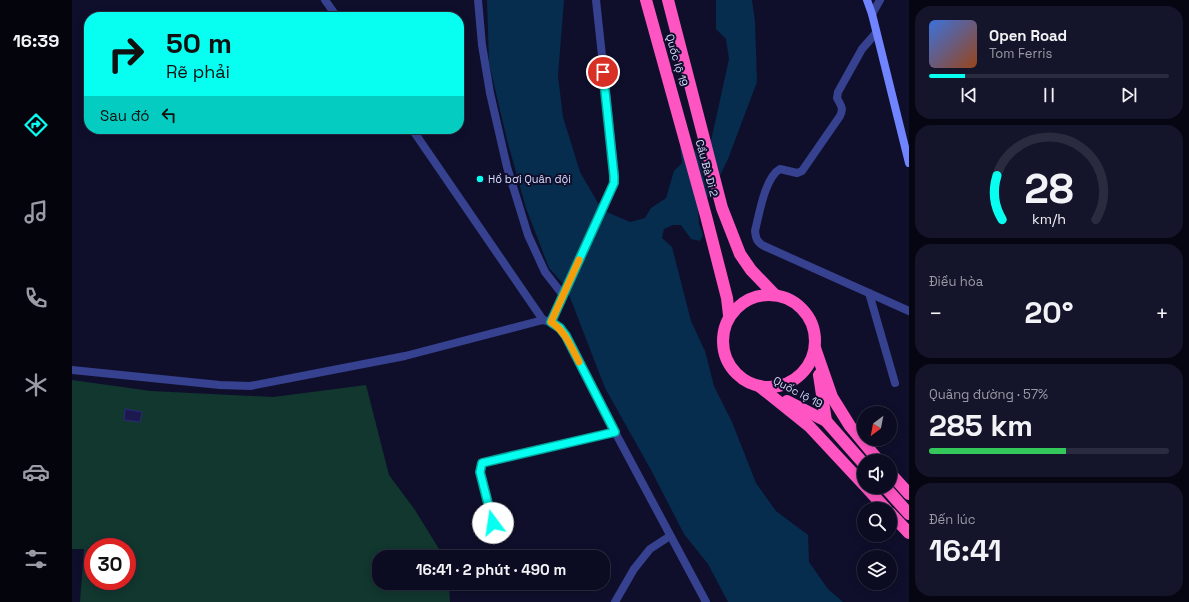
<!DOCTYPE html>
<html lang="vi">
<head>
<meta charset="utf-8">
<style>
	body { margin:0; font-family:"Space Grotesk",sans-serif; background:#14142a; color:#f1f3f6; height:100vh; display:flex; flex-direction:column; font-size:15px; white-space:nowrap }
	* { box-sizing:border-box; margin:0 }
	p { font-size:13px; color:#9a9ba5 }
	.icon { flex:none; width:22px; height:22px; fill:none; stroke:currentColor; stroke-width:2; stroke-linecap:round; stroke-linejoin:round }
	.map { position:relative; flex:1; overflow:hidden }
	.side { display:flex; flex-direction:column; gap:6px; padding:6px; background:#060612; width:280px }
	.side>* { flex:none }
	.banner { position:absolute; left:12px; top:12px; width:380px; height:122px; border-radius:16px; box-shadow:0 2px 10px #0003,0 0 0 1px #2b2b3f; background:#06fff0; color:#111; overflow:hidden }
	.needle { width:26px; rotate:212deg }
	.tools { position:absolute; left:785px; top:406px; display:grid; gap:8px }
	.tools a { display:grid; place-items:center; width:40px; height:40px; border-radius:50%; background:#0b0b21; box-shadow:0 2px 10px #0003,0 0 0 1px #2b2b3f; font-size:20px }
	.speed { position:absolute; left:12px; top:538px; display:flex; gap:8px; font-size:20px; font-weight:700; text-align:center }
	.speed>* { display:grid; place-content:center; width:52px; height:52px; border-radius:50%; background:#0b0b21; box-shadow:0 2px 10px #0003,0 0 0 1px #2b2b3f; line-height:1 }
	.speed .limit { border:6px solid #d22; background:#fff; color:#111 }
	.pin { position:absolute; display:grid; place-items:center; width:34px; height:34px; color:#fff; margin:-17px; border:2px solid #fff; border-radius:50%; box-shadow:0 1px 4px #0007 }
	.me { position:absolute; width:44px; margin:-22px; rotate:346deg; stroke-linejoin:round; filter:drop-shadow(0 0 3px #0008) }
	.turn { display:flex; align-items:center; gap:14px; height:84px; padding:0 16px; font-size:18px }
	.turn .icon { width:52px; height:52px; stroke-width:2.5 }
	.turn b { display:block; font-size:28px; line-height:34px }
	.then { display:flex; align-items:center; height:38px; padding:0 16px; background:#0003; gap:8px; font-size:15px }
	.big { font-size:30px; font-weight:800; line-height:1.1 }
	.side .card { flex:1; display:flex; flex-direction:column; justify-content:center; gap:6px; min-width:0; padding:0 14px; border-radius:16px; background:#14142a }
	.side .dial { align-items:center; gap:0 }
	.dial svg { height:104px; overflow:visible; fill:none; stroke:#2b2b3f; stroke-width:7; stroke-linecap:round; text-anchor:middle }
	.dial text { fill:#f1f3f6; stroke:none }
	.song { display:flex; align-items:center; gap:12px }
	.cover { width:48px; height:48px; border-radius:6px; background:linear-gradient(135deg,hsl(220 70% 55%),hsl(20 70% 35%)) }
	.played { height:4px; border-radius:2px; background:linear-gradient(90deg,#06fff0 15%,#2b2b3f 15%) }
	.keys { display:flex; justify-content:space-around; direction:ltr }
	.heat { display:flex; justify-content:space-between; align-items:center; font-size:22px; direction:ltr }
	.charge { height:6px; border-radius:3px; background:linear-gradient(90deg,#34c759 57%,#2b2b3f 0) }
	.trip { position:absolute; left:300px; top:550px; width:238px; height:40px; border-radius:16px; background:#0b0b21; box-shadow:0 2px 10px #0003,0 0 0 1px #2b2b3f; font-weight:800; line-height:40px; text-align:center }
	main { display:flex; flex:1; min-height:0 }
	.tabs { display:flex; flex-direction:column; width:72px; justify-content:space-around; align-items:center; background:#04040d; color:#9a9ba5 }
	.tabs .icon { width:28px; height:28px }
	.tabs .on { color:#06fff0 }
	.tabs b { font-size:18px; color:#f1f3f6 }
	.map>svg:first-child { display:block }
	.green { fill:#11372f; fill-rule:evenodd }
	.water { fill:#062c4e }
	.building { fill:#1c194f; stroke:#2d297d }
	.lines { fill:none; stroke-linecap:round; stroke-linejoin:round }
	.street { stroke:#36418f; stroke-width:8 }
	.secondary { stroke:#7184ff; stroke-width:8 }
	.highway { stroke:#ff55c2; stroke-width:12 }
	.route-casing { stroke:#04a69c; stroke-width:10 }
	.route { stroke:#06fff0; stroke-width:7 }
	.slow { stroke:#f59e0b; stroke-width:7 }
	.poi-dot { fill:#06fff0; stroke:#0f0f2c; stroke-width:1.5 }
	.labels { text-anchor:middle; stroke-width:4; stroke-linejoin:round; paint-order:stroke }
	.street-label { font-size:11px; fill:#dadcff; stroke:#0f0f2c }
	.poi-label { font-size:11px; fill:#dadcff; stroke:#0f0f2c; text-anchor:start }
</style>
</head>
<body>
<main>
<nav class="tabs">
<b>16:39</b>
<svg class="icon on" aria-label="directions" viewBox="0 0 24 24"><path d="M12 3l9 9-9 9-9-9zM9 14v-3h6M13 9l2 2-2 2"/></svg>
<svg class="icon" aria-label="music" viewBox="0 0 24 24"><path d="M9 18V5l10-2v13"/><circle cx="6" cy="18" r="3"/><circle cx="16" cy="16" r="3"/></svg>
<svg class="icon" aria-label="phone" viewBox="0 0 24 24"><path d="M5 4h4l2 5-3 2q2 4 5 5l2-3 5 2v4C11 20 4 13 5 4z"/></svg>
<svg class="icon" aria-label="climate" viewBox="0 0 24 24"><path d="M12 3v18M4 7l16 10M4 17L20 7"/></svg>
<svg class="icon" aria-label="car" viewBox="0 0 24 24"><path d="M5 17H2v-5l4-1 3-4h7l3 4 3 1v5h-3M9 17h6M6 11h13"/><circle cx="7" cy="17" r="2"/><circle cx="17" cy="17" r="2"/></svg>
<svg class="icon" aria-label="filters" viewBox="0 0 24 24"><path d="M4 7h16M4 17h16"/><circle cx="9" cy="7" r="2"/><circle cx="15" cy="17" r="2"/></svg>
</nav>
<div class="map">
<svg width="837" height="602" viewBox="0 0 837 602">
	<rect width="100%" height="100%" fill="#0f0f2c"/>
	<path class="green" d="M0,380l79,11 122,6 93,-12 23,90 26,35 29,47h-65v26h70l1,19h-370l4,-53h-12zM21,547h34v34h-34z"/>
	<polygon class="water" points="415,0 492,0 486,76 491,117 508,172 530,210 558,222 573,218 579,208 594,198 602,171 610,163 608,147 618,146 631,158 637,150 657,59 654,39 644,29 644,0 680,0 683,21 685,82 656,159 640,192 626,210 627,224 631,235 628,241 619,239 609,225 601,225 592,229 590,238 600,247 619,321 633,351 642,386 660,422 684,483 704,511 736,535 737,562 756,589 771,602 656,602 636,564 612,534 579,470 533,388 494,287 477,268 454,208 435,140 417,63"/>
	<polygon class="building" points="53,409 70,412 68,422 52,420"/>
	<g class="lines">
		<g class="street">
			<polyline points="253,0 265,17"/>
			<polyline points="406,0 410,45 418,93 435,167 456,235 473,272 491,295"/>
			<polyline points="524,0 543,176 540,188 479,322 488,328 494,336 543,432 634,602"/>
			<polyline points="800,14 808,0"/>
			<path d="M804,33l-14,16 -24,43 -1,6c4,8 7,10 3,18l-38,55 -5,2 -17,-4c-15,8 -21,46 -25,62 1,8 2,11 9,15l145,65"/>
			<polyline points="340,129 471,320"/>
			<polyline points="797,293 823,383"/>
			<polyline points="0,370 148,385 178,386 333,356 471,320 479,322"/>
			<polyline points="424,535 408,472 410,463 543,432"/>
			<polyline points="543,602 562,569 578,549 598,536"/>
		</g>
		<polyline class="secondary" points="795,0 800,14 837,163"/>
		<g class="highway">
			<polyline points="574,0 634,216 655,298 657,315"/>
			<polyline points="596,0 650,208 668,254 679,270 703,295"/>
			<circle cx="697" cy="341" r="46"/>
			<polyline points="743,348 760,397 778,426 807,461"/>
			<polyline points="747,375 754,421"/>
			<polyline points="687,386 737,426 792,485"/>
			<polyline points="715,401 754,421 792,464"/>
			<polyline points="818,473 837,494"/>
			<polyline points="794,487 814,509"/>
			<polyline points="813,487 837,514"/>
			<polyline points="818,513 837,533"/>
		</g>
	</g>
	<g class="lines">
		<defs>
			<polyline id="route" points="421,523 408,472 410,463 543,432 494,336 488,328 479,322 542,183 542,176 531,72"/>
		</defs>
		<use href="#route" class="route-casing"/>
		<use href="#route" class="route"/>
		<path class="slow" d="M507,260l-28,62c15,10 20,25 28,40"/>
	</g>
	<circle class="poi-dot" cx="408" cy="179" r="4"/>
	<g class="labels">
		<g class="street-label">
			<text transform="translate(605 60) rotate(74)" y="4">Quốc lộ 19</text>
			<text transform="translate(635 168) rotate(75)" y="4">Cầu Bà Di 2</text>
			<text transform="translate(726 392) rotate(28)" y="4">Quốc lộ 19</text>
		</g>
		<g class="poi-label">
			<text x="416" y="183">Hồ bơi Quân đội</text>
		</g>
	</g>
</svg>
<div class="tools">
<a><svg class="needle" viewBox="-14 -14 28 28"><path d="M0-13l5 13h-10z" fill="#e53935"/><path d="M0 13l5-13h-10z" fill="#9a9ba5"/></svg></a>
<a><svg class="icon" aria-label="sound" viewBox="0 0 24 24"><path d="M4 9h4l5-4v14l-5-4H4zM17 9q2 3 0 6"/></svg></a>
<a><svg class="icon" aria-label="search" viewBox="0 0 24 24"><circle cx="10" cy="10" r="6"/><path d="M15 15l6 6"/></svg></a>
<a><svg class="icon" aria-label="layers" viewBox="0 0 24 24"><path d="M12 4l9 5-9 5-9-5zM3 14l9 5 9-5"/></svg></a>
</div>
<div class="speed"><div class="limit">30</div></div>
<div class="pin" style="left:531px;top:72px;background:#d93025"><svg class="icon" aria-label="arrive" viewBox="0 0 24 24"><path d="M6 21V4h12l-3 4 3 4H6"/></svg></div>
<svg class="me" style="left:421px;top:523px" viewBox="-20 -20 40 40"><circle r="19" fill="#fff"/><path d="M0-13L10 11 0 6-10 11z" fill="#06fff0"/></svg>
<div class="trip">16:41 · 2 phút · 490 m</div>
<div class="banner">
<div class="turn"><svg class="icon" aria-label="right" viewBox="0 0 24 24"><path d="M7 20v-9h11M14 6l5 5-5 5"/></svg><div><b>50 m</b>Rẽ phải</div></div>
<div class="then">Sau đó<svg class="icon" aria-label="left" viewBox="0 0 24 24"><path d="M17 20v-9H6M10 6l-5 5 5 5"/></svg></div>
</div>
</div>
<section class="side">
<div class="card">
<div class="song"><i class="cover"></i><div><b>Open Road</b><p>Tom Ferris</p></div></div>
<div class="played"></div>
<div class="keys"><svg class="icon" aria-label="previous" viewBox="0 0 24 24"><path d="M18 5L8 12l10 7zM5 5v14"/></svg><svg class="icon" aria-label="pause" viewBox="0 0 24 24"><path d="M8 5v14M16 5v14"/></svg><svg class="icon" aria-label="next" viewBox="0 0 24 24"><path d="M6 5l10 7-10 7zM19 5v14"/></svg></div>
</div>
<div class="card dial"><svg viewBox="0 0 100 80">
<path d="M14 69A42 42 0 1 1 86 69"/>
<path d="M14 69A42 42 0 0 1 10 35" stroke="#06fff0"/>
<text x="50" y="56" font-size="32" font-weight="700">28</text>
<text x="50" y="72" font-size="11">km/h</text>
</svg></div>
<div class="card"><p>Điều hòa</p>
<div class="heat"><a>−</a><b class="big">20°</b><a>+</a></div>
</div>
<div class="card"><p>Quãng đường · 57%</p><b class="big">285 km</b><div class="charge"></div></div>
<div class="card"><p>Đến lúc</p><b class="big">16:41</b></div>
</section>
</main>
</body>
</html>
